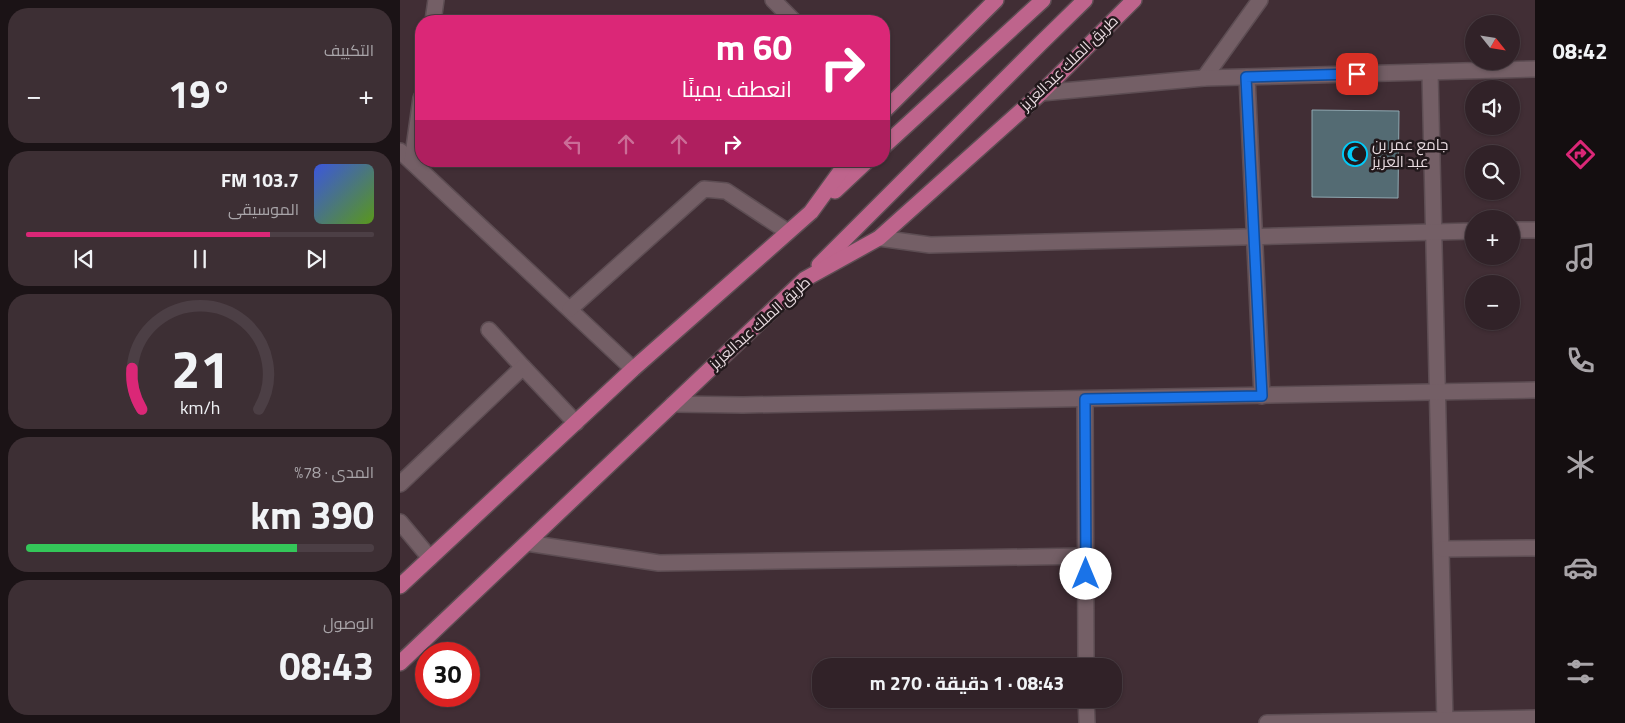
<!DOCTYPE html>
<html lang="ar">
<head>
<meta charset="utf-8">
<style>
	body { margin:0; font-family:"Titillium Web",Cairo,sans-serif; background:#3d2f34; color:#f1f3f6; direction:rtl; height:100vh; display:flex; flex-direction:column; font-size:19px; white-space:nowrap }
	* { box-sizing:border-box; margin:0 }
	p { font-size:16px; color:#a8a4a8 }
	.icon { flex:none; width:28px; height:28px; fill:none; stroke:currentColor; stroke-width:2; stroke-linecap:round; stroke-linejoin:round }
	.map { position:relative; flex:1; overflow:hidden; direction:ltr }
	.sheet { display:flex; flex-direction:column; gap:8px; padding:8px; background:#1b1316; width:400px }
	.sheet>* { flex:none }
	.top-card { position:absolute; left:15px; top:15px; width:475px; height:152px; border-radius:20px; box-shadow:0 1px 4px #0004,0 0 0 1px #4c3f45; direction:rtl; background:#db2777; color:#fff; overflow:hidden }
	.needle { width:32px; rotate:120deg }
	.fabs { position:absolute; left:1065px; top:15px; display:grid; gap:10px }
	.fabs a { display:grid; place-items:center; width:55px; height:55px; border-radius:50%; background:#312228; box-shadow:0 1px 4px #0004,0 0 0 1px #4c3f45; font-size:25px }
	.speed { position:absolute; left:15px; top:642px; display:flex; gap:10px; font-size:25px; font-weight:700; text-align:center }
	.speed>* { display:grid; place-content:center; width:65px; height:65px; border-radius:50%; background:#312228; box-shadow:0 1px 4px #0004,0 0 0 1px #4c3f45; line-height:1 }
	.speed .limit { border:8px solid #d22; background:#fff; color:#111 }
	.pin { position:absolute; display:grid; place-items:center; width:42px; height:42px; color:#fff; margin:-21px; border-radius:10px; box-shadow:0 2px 8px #0006 }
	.me { position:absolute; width:55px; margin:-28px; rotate:0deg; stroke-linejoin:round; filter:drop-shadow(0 0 4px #0008) }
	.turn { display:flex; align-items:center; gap:18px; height:105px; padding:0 15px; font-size:22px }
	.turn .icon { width:65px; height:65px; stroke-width:2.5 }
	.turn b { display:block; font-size:35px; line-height:42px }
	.lanes { display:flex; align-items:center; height:48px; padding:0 15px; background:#0003; justify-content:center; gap:25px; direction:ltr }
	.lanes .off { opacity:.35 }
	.big { font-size:38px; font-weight:700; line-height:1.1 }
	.sheet .widget { flex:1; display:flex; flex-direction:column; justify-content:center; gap:8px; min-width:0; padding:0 18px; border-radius:20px; background:#3d2f34 }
	.sheet .dial { align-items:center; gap:0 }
	.dial svg { height:130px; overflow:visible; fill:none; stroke:#4c3f45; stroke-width:7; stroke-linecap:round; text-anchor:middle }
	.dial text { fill:#f1f3f6; stroke:none }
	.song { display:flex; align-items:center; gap:15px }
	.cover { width:60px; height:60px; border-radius:8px; background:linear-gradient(135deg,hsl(230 70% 55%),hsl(90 70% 35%)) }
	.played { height:5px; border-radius:2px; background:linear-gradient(90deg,#db2777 70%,#4c3f45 70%) }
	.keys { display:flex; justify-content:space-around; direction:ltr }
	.heat { display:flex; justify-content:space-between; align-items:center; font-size:28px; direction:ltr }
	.charge { height:8px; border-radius:4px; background:linear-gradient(90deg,#34c759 78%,#4c3f45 0) }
	.trip { position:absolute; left:412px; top:658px; width:310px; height:50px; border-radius:20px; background:#312228; box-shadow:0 1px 4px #0004,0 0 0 1px #4c3f45; font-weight:700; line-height:50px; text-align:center; direction:rtl }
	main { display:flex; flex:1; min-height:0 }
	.tabs { display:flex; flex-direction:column; width:90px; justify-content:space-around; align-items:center; background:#140e10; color:#a8a4a8 }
	.tabs .icon { width:35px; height:35px }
	.tabs .on { color:#db2777 }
	.tabs b { font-size:22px; color:#f1f3f6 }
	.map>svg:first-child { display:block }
	.building { fill:#546b73; stroke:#8fa8b1 }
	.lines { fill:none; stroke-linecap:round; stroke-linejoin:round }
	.minor-casing { stroke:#5d4d53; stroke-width:18 }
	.major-casing { stroke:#5d4d53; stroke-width:18 }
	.minor { stroke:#745f66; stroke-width:15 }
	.major { stroke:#be648c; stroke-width:15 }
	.route-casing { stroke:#114b97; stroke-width:12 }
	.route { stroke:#1a73e8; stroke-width:9 }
	.labels { text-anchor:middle; stroke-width:5; stroke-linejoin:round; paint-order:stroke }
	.street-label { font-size:15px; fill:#e9dce1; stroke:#22191c }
	.poi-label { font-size:15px; fill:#e9dce1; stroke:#22191c; text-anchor:start }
</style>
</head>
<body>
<main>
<nav class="tabs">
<b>08:42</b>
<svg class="icon on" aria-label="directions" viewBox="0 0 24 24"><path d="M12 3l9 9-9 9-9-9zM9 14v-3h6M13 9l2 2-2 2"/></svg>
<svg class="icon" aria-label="music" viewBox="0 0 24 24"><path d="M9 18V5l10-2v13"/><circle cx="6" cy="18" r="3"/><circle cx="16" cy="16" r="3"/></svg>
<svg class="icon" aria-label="phone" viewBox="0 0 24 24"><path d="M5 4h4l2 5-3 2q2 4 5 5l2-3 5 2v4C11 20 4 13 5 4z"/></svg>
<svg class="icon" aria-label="climate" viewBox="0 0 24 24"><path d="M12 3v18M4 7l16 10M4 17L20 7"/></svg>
<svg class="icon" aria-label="car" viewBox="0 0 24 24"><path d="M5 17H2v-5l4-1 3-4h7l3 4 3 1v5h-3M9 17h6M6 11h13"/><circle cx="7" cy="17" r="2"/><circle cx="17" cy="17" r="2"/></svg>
<svg class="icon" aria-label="filters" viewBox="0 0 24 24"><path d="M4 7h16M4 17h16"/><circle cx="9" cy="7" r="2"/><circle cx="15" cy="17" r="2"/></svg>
</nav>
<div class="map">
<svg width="1135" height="723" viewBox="0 0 1135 723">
	<rect width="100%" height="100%" fill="#412e35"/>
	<polygon class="building" points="912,110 999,111 998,198 912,197"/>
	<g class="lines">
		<defs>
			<g id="minor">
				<polyline points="373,0 394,21"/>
				<polyline points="33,21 36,0"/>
				<polyline points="1030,72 1045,723"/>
				<polyline points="847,77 862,396"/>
				<polyline points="804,78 860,0"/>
				<polyline points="641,93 804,78 1135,69"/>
				<polyline points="0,151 233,369"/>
				<polyline points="12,162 21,98"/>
				<polyline points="1111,230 1135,230"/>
				<polyline points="479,238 530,245 1074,231"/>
				<polyline points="170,309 304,189 326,191 388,232"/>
				<polyline points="89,330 123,367"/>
				<polyline points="685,399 686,666"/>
				<polyline points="273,404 343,405 1135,390"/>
				<polyline points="0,484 123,367 176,423"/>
				<polyline points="0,522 30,558"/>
				<polyline points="127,543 259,563 686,556"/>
				<polyline points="1042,549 1135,548"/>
				<polyline points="686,699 687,723"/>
				<polyline points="867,723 1135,718"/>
			</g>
			<g id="major">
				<polyline points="484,111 596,0"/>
				<polyline points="484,146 643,0"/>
				<polyline points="435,191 467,161"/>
				<polyline points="419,265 642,42 685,0"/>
				<polyline points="0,586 233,369 411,212 448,161"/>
				<polyline points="0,663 405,279 479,238 641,93 734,0"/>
			</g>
		</defs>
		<use href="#minor" class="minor-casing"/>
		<use href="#major" class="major-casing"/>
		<use href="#minor" class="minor"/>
		<use href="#major" class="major"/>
	</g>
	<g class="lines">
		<defs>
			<polyline id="route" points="686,574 685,399 862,396 846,77 957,74"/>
		</defs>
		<use href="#route" class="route-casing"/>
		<use href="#route" class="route"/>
	</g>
	<defs>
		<symbol id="mosque-ring" viewBox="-11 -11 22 22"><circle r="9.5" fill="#22191c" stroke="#01cbf9" stroke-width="1.5"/><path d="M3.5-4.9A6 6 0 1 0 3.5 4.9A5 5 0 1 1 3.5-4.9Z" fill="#01cbf9"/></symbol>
	</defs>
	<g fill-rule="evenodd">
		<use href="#mosque-ring" x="941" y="140" width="28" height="28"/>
	</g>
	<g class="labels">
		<g class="street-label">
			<text transform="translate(669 63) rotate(-44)" y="5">طريق الملك عبدالعزيز</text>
			<text transform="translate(360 323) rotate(-42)" y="5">طريق الملك عبدالعزيز</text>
		</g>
		<g class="poi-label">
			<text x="972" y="150">جامع عمر بن<tspan x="972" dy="17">عبد العزيز</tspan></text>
		</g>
	</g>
</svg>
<div class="fabs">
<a><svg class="needle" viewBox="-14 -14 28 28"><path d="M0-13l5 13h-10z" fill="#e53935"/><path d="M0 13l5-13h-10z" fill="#a8a4a8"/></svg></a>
<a><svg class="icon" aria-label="sound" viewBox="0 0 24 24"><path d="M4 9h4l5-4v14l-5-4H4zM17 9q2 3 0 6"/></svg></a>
<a><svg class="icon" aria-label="search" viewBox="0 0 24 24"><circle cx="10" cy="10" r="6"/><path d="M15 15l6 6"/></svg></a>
<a>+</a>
<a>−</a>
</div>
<div class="speed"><div class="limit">30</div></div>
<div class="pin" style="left:957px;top:74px;background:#d93025"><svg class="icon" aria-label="arrive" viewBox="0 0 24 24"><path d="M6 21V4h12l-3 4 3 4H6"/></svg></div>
<svg class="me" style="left:686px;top:574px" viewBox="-20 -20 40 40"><circle r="19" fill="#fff"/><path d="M0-13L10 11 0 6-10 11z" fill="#1a73e8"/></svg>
<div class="trip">08:43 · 1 دقيقة · 270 m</div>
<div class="top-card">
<div class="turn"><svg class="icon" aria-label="right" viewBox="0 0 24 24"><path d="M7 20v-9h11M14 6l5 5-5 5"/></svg><div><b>60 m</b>انعطف يمينًا</div></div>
<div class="lanes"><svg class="icon off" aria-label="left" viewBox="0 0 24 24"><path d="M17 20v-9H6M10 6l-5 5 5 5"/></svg><svg class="icon off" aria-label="ahead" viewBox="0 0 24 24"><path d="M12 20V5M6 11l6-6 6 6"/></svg><svg class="icon off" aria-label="ahead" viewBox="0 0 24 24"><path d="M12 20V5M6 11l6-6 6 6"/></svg><svg class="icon" aria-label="right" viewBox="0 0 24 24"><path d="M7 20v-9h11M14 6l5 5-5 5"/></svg></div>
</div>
</div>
<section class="sheet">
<div class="widget"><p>التكييف</p>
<div class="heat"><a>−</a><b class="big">19°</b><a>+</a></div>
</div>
<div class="widget">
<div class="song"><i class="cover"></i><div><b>103.7 FM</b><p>الموسيقى</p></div></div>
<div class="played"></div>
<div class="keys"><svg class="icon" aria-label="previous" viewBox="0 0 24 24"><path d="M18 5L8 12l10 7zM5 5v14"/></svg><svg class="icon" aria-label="pause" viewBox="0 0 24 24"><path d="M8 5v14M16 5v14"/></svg><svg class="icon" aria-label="next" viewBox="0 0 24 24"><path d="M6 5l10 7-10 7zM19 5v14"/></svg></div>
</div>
<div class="widget dial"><svg viewBox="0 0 100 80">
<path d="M14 69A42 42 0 1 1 86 69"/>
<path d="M14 69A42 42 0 0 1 8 44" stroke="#db2777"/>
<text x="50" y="56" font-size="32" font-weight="700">21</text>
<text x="50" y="72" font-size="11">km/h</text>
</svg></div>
<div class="widget"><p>المدى · 78%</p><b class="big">390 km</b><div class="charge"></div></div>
<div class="widget"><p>الوصول</p><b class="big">08:43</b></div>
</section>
</main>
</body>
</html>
